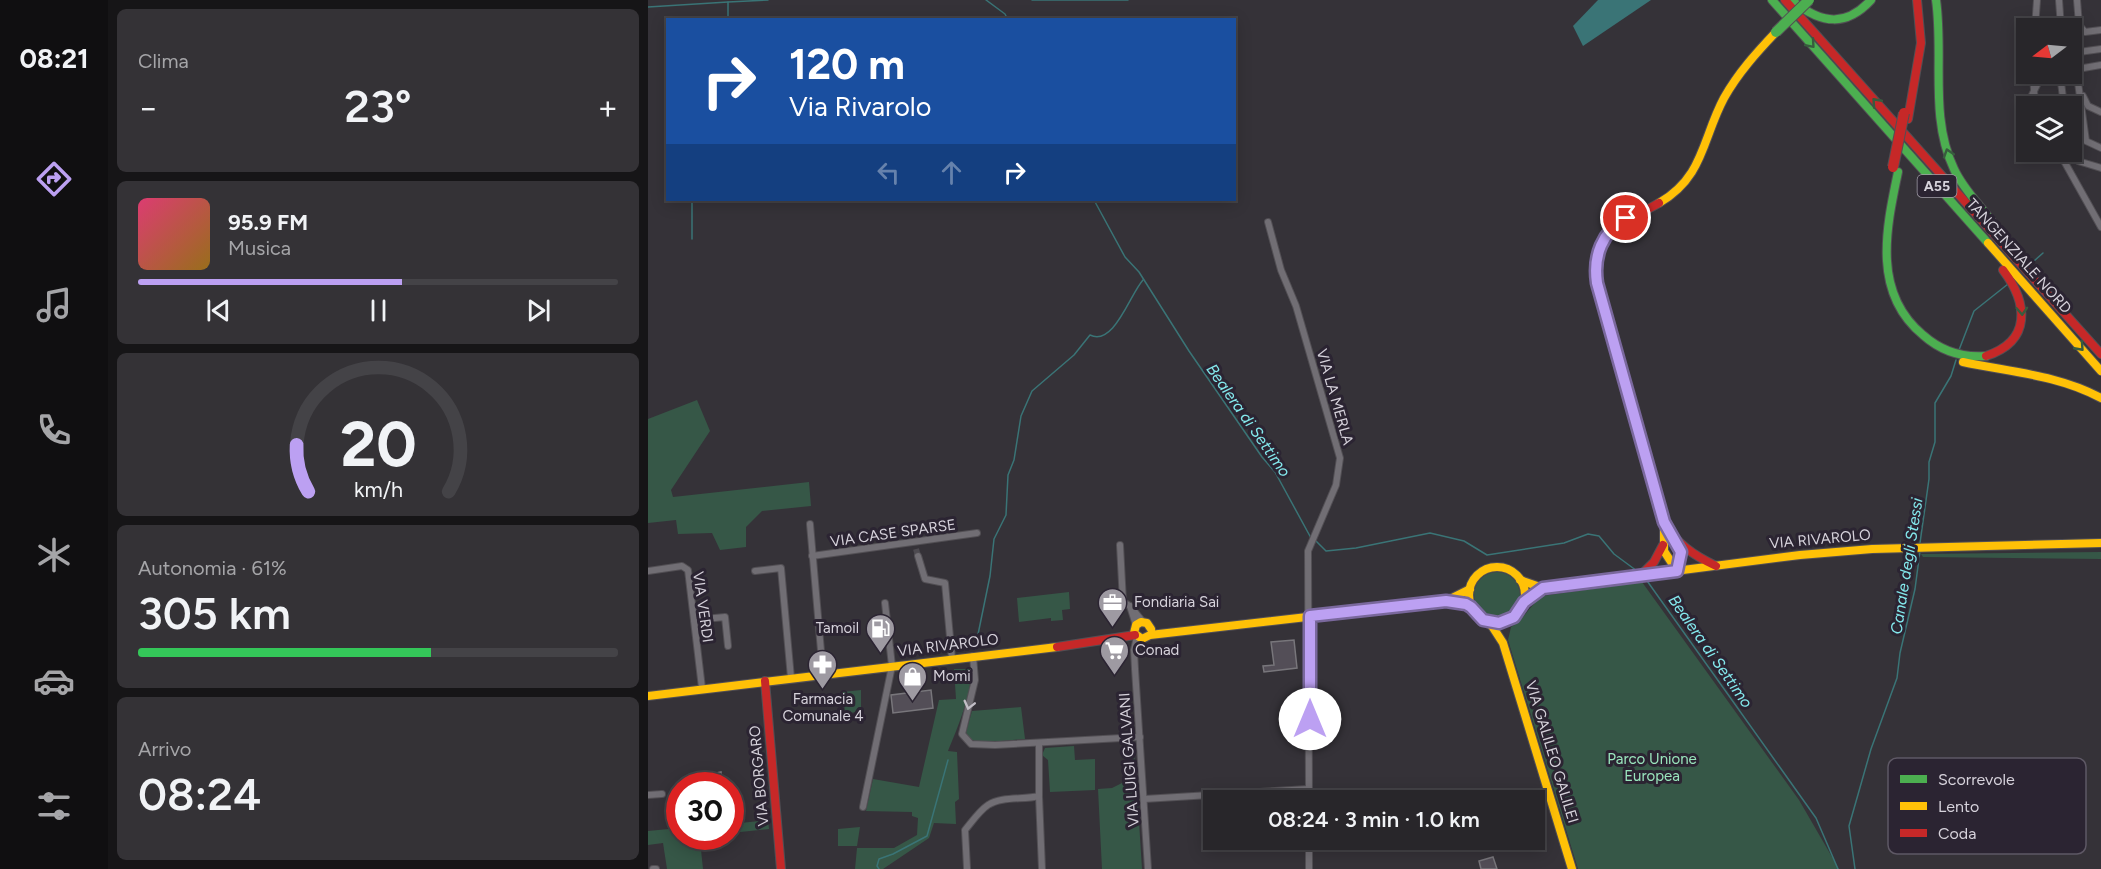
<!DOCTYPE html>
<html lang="it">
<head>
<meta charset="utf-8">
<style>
	body { margin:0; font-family:Figtree,sans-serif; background:#343236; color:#f1f3f6; height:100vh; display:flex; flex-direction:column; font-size:22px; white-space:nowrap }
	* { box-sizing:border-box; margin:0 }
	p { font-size:20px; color:#a5a5a8 }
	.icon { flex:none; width:33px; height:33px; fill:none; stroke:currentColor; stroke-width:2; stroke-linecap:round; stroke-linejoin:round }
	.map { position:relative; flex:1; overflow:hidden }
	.side { display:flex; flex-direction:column; gap:9px; padding:9px; background:#161517; width:540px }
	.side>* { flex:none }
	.banner { position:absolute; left:18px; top:18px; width:570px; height:183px; border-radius:0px; box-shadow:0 3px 15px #0003,0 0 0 2px #444347; background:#1a4fa0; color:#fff; overflow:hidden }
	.needle { width:39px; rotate:254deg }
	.tools { position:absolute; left:1368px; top:18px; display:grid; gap:12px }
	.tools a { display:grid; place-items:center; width:66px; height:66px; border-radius:0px; background:#28262a; box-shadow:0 3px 15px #0003,0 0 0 2px #444347; font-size:30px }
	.speed { position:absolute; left:18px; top:772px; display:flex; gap:12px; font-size:30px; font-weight:700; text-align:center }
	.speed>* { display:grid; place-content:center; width:78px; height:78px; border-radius:50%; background:#28262a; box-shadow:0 3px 15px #0003,0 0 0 2px #444347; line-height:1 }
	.speed .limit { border:9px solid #d22; background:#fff; color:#111 }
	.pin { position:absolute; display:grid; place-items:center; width:51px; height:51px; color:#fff; margin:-26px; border:3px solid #fff; border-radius:50%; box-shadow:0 2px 6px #0007 }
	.me { position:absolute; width:66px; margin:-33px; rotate:0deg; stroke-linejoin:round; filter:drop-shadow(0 0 4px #0008) }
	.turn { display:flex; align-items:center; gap:21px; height:126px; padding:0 24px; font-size:27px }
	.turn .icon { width:78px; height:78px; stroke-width:2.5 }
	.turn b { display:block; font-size:42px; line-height:51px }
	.lanes { display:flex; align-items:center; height:57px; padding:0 24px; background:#0003; justify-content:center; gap:30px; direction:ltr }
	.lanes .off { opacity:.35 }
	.big { font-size:45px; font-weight:600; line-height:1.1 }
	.side .widget { flex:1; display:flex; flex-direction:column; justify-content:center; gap:9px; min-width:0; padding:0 21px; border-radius:9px; background:#343236 }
	.side .dial { align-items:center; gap:0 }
	.dial svg { height:156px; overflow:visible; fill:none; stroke:#444347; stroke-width:7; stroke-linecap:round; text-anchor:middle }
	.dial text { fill:#f1f3f6; stroke:none }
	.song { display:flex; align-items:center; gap:18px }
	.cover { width:72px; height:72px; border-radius:9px; background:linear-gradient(135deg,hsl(340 70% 55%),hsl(40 70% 35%)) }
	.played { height:6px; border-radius:3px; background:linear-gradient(90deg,#bca0f2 55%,#444347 55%) }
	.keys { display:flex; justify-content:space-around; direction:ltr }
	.heat { display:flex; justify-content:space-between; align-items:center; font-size:33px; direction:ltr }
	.charge { height:9px; border-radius:4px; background:linear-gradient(90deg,#34c759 61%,#444347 0) }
	.trip { position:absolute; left:555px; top:790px; width:342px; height:60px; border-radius:0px; background:#28262a; box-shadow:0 3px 15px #0003,0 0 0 2px #444347; font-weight:600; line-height:60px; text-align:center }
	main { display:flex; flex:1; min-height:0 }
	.dock { display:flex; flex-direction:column; width:108px; justify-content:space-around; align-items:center; background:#100f11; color:#a5a5a8 }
	.dock .icon { width:42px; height:42px }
	.dock .selected { color:#bca0f2 }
	.dock b { font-size:27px; color:#f1f3f6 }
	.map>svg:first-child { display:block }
	.green { fill:#365747 }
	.water { fill:#3a7476 }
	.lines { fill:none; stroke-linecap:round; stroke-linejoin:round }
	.stream { stroke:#3a7476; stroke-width:1.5 }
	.building { fill:#534e57; stroke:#78767b; stroke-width:1.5 }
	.street-tunnel { stroke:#4d4a50; stroke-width:6; stroke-dasharray:6 3; stroke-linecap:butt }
	.street-casing { stroke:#524f54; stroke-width:8 }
	.fast-casing { stroke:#524f54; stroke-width:10 }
	.slow-casing { stroke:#524f54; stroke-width:10 }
	.jam-casing { stroke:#524f54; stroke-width:10 }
	.street { stroke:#716e74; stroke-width:6 }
	.fast { stroke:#4caf50; stroke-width:8 }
	.slow { stroke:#ffc107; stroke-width:8 }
	.jam { stroke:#c62828; stroke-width:8 }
	.fast-bridge-casing { stroke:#524f54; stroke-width:12; stroke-linecap:butt }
	.jam-bridge-casing { stroke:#524f54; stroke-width:12; stroke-linecap:butt }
	.fast-bridge { stroke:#4caf50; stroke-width:10 }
	.jam-bridge { stroke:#c62828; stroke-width:10 }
	.oneway { stroke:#385c3e }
	.oneway2 { stroke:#c2bec6 }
	.route-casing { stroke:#7a689d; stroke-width:15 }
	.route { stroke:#bca0f2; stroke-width:10 }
	.labels { text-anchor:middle; stroke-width:6; stroke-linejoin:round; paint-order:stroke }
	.shield { fill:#2b2432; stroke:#a39ea8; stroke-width:1.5 }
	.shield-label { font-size:14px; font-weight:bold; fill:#d6d2db }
	.street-label { font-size:15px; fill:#d6d2db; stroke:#2b2432 }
	.poi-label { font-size:15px; fill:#d6d2db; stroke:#2b2432; text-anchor:start }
	.park-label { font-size:15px; fill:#9ae6bd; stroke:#2b2432 }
	.water-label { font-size:16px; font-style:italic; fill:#84e9ed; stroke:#2b2432 }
	.key { fill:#2b2432; stroke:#5e5865; stroke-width:1.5 }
	.key-label { font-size:16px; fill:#d6d2db }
</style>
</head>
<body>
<main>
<nav class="dock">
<b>08:21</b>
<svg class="icon selected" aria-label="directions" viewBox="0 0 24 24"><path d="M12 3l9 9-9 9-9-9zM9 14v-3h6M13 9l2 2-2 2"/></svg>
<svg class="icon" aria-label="music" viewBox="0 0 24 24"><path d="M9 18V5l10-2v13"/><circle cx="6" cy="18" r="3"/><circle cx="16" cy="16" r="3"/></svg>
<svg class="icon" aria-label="phone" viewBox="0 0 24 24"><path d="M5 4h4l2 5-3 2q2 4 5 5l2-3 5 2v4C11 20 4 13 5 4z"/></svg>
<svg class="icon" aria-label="climate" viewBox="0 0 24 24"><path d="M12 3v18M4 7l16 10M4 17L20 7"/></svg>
<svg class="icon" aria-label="car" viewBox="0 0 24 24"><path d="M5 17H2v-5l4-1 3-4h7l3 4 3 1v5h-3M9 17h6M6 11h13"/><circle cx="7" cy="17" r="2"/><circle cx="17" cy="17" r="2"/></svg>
<svg class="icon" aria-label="filters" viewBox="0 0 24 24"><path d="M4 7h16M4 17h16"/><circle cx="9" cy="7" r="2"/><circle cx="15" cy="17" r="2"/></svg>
</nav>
<section class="side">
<div class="widget"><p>Clima</p>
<div class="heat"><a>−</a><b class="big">23°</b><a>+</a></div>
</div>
<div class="widget">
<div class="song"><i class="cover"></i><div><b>95.9 FM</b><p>Musica</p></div></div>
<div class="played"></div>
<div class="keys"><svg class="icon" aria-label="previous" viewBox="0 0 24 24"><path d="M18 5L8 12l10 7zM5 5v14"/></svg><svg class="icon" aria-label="pause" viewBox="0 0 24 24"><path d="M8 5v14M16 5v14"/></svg><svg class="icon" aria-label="next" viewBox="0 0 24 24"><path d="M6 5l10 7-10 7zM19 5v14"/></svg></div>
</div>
<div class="widget dial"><svg viewBox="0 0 100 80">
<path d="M14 69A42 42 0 1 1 86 69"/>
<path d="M14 69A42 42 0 0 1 8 45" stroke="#bca0f2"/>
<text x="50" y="56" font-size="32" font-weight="700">20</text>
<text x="50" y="72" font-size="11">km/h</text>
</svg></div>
<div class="widget"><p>Autonomia · 61%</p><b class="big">305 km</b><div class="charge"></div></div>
<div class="widget"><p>Arrivo</p><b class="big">08:24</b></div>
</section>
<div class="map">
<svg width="1453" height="869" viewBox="0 0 1453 869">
	<rect width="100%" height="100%" fill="#353238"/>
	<g class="green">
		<polygon points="49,400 62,431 23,490 25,497 161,482 163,506 114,511 98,527 98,547 72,550 64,533 30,534 28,520 0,523 0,419"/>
		<polygon points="1453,552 1453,559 1275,557 1273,554"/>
		<circle cx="849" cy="595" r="23"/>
		<path d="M994,582l157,218 40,69h-261l-70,-229 3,-13c13,-7 19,-22 31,-31z"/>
		<polygon points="421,592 422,609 414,610 415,620 403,621 403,618 371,622 369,598"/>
		<path d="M306,669h15c7,16 -14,65 -21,82l9,1 2,47 -4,3 1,22 -22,-1 -5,15 -46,31h-28l2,-21h37l23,-13 1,-17 -6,-2v-4l-46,-1 7,-32 46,8 20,-87 17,-1z"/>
		<polygon points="213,690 213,712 197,713 195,692"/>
		<polygon points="373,707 377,739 331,743 320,738 318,732 324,711"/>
		<polygon points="426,746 427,760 447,759 447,790 402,792 400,760 394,755 397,748"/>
		<polygon points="487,758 494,869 454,869 450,789 464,788 474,783 479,764"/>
		<polygon points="120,820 121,829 83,833 83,824"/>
		<polygon points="212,827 209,846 190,846 190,829"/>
		<polygon points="31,828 32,837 46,837 47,841 52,840 55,869 19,869 15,843 0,845 0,831"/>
	</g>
	<polygon class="water" points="950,0 1003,0 935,46 925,26"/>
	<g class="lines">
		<g class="stream">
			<polyline points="338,0 357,14 360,20"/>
			<polyline points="384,0 480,0"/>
			<polyline points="0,7 80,2"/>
			<polyline points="80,20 80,2 120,0"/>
			<polyline points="44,200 44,239"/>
			<polyline points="446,200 477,257 491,272 541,351 614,457 627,472 663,538"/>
			<polyline points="1386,261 1395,253"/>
			<polyline points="1311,350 1326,311 1360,284"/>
			<polyline points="667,540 678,551 708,548 782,533 816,541 839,555 916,543 940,534 951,536 966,554 989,571"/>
			<polyline points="1272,543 1281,479 1281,462 1287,442 1287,403 1303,376 1308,360"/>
			<polyline points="997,578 1168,818 1190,869"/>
			<path d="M327,649l15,-73 4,-37 12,-24 2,-40 6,-15 7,-44 11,-25 42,-36 16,-20c24,12 40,-41 53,-55"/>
			<polyline points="231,869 229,866 231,859 245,854 279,836 300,760"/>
			<polyline points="1207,869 1201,826 1223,749 1249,678 1252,653 1267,589 1272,551"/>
		</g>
	</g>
	<g class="building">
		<polygon points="646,640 649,668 616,672 615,666 626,665 623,642"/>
		<polygon points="283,690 285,708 245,713 243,695"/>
		<polygon points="73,772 74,784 71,786 50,786 49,777"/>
		<polygon points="845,857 849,869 833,869 831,861"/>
	</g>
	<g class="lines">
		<polyline class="street-tunnel" points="268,549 270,556"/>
		<defs>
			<g id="street">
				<polyline points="1411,0 1413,28"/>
				<polyline points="1429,0 1431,25 1437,32 1453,30"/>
				<polyline points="1387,28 1389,0"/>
				<polyline points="1424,50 1431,52 1453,49"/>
				<polyline points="1428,68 1438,141 1453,148"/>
				<polyline points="1424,70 1453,65"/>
				<polyline points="1385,74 1387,106"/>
				<polyline points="1412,74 1416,106"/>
				<polyline points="1384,95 1391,81 1408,74"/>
				<polyline points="1435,96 1440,106 1453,112"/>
				<polyline points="1411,152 1453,227"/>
				<polyline points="1421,152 1430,161 1453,168"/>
				<polyline points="620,222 633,270 648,306 692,458 688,485 660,551 661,801"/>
				<polyline points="162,524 175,674"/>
				<polyline points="472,545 475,602 482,606 495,622"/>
				<polyline points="164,556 329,533"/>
				<polyline points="270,556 277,579 297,583 304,659"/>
				<polyline points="0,571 34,566 40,570 54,688"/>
				<polyline points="107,571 133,568 143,678"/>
				<polyline points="482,606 488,625"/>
				<polyline points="46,620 77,617 80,646"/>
				<polyline points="489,637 486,650 487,669 500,869"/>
				<polyline points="325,656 327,680 314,734 323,744 347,745 492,737"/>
				<polyline points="0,795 14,794"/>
				<polyline points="391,796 394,869"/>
				<polyline points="496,799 661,789"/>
				<polyline points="215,807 244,666 237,603"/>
				<polyline points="661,840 661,869"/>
				<path d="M319,868l-2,-38c6,-7 14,-19 23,-25 14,-9 35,-5 51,-9v-53"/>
				<polyline points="5,869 8,869"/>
			</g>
			<g id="fast">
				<polyline points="1124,0 1340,243"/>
				<path d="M1288,0c8,56 -7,117 18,169 9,20 26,36 38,53"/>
				<path d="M1146,2c28,22 52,25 77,-2"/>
				<path d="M1250,172c-12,57 -26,121 25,163 18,16 39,23 63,21"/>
			</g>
			<g id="slow">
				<path d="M1011,203c45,-26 43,-64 65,-105 14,-25 33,-46 52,-66"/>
				<polyline points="1340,243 1453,371"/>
				<path d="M1315,362c47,10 96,13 138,36"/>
				<polyline points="1016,524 1016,551 1029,571 1034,558 1031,545"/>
				<circle cx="849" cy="595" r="28"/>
				<polyline points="872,580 895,588 1152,555 1224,549 1453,543"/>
				<polyline points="798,601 822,589"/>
				<polyline points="876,602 895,588"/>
				<polyline points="835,620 844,626 855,643 924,869"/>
				<polyline points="503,629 499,623 493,622 488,625 486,633 494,639 502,635 798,601 823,607"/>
				<polyline points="0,696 409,647"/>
			</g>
			<g id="jam">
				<polyline points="1137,0 1453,354"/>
				<polyline points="1260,119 1273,43 1269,0"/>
				<path d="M1011,203c-47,27 -67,24 -61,87l66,232c13,22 29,33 52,44"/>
				<path d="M1338,356c46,-15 42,-53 17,-86"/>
				<polyline points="993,575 1006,562 1015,545"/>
				<polyline points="409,647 487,635"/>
				<polyline points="117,681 133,869"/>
			</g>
		</defs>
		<use href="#street" class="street-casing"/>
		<use href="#fast" class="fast-casing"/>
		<use href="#slow" class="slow-casing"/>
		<use href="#jam" class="jam-casing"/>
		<use href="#street" class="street"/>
		<use href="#fast" class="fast"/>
		<use href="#slow" class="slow"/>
		<use href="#jam" class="jam"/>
		<defs>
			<polyline id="fast-bridge" points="1128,32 1161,0"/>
			<polyline id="jam-bridge" points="1245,167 1256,113"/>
		</defs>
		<use href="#fast-bridge" class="fast-bridge-casing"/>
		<use href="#jam-bridge" class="jam-bridge-casing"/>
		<use href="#fast-bridge" class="fast-bridge"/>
		<use href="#jam-bridge" class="jam-bridge"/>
	</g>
	<defs><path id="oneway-chevron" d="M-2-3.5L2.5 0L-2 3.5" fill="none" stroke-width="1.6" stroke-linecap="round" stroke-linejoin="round" transform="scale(1.5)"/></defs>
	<g class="oneway">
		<use href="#oneway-chevron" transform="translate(1163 44) rotate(49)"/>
		<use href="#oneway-chevron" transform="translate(1228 102) rotate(-132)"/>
		<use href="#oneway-chevron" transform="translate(1300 153) rotate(-108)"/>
		<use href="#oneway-chevron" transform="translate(1374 311) rotate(87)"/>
		<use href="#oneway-chevron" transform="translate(1432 347) rotate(48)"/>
	</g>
	<use class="oneway2" href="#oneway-chevron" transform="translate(321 705) rotate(104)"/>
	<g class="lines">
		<defs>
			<path id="route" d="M662,719v-103l136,-15 20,3 5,3 12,13 16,3 15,-6 10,-15 19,-14 134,-17 4,-19 -17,-30 -67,-239c-4,-27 5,-51 29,-65"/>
		</defs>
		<use href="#route" class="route-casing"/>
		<use href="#route" class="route"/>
	</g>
	<defs>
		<symbol id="office-pin" viewBox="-11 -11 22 30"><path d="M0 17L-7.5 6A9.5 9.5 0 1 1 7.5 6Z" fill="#9e9aa2" stroke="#2b2432"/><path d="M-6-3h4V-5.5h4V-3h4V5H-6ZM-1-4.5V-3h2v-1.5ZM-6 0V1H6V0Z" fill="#fff"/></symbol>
		<symbol id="fuel-pin" viewBox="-11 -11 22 30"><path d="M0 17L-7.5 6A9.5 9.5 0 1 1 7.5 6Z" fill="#9e9aa2" stroke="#2b2432"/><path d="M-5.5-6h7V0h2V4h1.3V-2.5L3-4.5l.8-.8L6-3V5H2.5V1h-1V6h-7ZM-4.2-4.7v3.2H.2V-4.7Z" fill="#fff"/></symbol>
		<symbol id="supermarket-pin" viewBox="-11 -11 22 30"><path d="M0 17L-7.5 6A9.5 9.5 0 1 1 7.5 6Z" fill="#9e9aa2" stroke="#2b2432"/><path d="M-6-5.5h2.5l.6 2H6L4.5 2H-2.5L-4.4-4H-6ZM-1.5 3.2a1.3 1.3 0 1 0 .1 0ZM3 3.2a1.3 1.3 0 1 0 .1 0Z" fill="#fff"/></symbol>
		<symbol id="pharmacy-pin" viewBox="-11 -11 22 30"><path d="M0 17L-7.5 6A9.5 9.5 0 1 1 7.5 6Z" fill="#9e9aa2" stroke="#2b2432"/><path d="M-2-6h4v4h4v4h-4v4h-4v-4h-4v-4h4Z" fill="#fff"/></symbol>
		<symbol id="shop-pin" viewBox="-11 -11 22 30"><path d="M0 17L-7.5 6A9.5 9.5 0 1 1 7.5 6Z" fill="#9e9aa2" stroke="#2b2432"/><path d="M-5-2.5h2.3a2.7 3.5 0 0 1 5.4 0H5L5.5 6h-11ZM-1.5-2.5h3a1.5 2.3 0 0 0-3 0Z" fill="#fff"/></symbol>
	</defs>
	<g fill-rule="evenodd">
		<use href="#office-pin" x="448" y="586" width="33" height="45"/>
		<use href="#fuel-pin" x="216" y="612" width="33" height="45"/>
		<use href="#supermarket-pin" x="450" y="634" width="33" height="45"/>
		<use href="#pharmacy-pin" x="158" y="648" width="33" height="45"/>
		<use href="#shop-pin" x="248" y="660" width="33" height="45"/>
	</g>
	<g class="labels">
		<rect class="shield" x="1269.5" y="175" width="39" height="22" rx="4.5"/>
		<g class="shield-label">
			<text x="1289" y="191">A55</text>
		</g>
		<g class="street-label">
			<text transform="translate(1371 256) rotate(48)" y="5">TANGENZIALE NORD</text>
			<text transform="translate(687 397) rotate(74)" y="5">VIA LA MERLA</text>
			<text transform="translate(245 533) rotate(-8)" y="5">VIA CASE SPARSE</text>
			<text transform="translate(1172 539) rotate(-5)" y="5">VIA RIVAROLO</text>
			<text transform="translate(55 607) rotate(82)" y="5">VIA VERDI</text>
			<text transform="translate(300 645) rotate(-7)" y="5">VIA RIVAROLO</text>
			<text transform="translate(904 752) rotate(73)" y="5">VIA GALILEO GALILEI</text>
			<text transform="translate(481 760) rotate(-94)" y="5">VIA LUIGI GALVANI</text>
			<text transform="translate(111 776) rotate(-95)" y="5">VIA BORGARO</text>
		</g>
		<g class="poi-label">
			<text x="486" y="607">Fondiaria Sai</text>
			<text x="211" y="633" text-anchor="end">Tamoil</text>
			<text x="487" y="655">Conad</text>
			<text x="285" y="681">Momi</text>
			<text x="175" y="704" text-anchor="middle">Farmacia<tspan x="175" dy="17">Comunale 4</tspan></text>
		</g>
		<g class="park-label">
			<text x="1004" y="764">Parco Unione<tspan x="1004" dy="17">Europea</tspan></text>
		</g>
		<g class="water-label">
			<text transform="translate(601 420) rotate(55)" y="6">Bealera di Settimo</text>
			<text transform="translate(1258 566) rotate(-81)" y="6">Canale degli Stessi</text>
			<text transform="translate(1063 651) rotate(55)" y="6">Bealera di Settimo</text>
		</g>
	</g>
	<rect x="1240" y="758" width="198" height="96" rx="9" class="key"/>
	<rect x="1252" y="775" width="27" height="8" fill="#4caf50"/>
	<rect x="1252" y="802" width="27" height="8" fill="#ffc107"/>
	<rect x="1252" y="829" width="27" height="8" fill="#c62828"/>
	<g class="key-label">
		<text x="1290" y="785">Scorrevole</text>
		<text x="1290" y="812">Lento</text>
		<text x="1290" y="839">Coda</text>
	</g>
</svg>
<div class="tools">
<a><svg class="needle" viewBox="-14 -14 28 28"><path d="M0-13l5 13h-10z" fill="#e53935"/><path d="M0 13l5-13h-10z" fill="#a5a5a8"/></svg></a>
<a><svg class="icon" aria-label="layers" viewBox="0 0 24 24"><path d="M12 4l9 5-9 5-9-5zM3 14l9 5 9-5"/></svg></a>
</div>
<div class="speed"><div class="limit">30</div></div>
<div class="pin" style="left:978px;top:218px;background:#d93025"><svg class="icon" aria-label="arrive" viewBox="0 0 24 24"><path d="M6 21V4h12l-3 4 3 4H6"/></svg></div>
<svg class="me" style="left:662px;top:719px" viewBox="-20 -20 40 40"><circle r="19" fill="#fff"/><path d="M0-13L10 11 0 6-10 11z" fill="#bca0f2"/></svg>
<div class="trip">08:24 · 3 min · 1.0 km</div>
<div class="banner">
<div class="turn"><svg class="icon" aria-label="right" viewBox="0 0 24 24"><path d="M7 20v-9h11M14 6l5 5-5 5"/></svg><div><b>120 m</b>Via Rivarolo</div></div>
<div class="lanes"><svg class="icon off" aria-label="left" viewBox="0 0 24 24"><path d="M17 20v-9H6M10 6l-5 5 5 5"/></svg><svg class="icon off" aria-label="ahead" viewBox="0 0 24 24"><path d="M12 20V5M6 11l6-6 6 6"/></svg><svg class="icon" aria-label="right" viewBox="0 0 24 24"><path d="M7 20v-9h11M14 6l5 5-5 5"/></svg></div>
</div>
</div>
</main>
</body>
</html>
